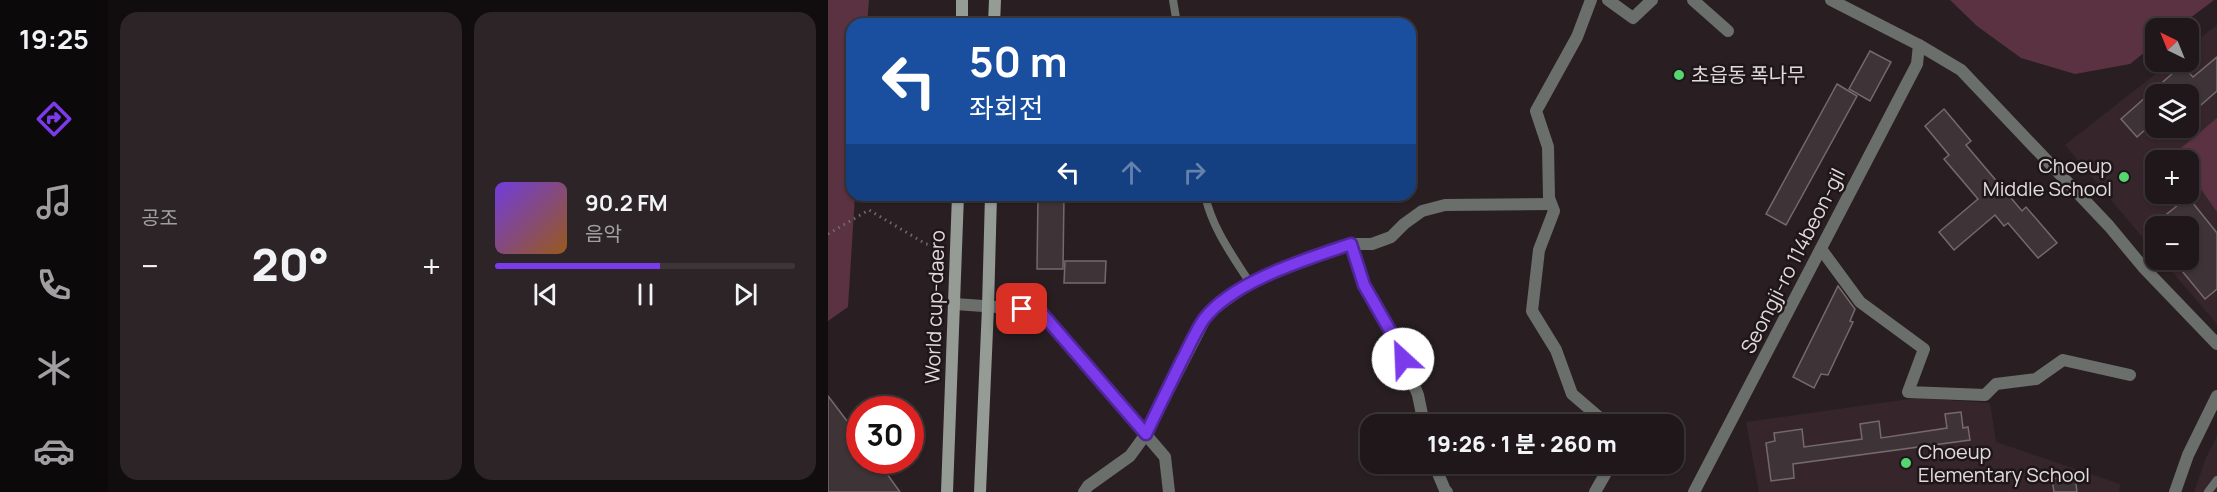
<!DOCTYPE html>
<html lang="ko">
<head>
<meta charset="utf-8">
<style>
	body { margin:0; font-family:Manrope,"Noto Sans KR",sans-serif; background:#2c2427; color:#f1f3f6; height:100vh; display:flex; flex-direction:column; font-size:22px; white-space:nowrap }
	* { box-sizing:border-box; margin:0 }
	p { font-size:20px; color:#a19fa2 }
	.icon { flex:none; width:33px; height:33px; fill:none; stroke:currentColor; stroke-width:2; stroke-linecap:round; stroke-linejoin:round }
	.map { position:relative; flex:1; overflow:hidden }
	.drawer { display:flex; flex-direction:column; gap:12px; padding:12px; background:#110d0e; width:720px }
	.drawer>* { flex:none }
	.hud { position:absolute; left:18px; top:18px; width:570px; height:183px; border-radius:18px; box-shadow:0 2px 4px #0004,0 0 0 2px #3c3639; background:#1a4fa0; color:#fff; overflow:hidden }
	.needle { width:39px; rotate:317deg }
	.tools { position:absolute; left:1317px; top:18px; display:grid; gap:12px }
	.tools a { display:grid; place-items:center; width:54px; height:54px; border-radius:12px; background:#1f171a; box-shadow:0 2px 4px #0004,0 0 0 2px #3c3639; font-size:30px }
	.speed { position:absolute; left:18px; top:396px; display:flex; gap:12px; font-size:30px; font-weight:700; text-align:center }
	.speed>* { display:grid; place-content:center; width:78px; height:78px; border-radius:50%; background:#1f171a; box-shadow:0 2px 4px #0004,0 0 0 2px #3c3639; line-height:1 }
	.speed .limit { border:9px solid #d22; background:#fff; color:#111 }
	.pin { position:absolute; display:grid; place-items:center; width:51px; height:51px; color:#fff; margin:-26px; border-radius:12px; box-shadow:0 3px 9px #0006 }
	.me { position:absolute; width:66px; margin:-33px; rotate:335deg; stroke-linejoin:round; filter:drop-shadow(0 0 4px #0008) }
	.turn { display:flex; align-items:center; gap:21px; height:126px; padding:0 24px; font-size:27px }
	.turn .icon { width:78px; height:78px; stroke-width:2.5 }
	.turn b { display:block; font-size:42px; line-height:51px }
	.lanes { display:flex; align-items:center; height:57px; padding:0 24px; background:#0003; justify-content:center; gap:30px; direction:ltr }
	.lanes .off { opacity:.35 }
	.big { font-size:45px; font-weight:800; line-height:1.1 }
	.drawer .card { flex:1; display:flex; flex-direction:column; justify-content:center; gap:9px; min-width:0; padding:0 21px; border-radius:18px; background:#2c2427 }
	.song { display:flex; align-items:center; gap:18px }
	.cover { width:72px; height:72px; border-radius:9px; background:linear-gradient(135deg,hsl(260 70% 55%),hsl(30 70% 35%)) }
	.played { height:6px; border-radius:3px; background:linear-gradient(90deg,#7c3aed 55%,#3c3639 55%) }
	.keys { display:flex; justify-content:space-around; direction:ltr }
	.heat { display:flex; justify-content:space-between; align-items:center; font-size:33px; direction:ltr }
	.drawer .tiles { flex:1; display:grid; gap:12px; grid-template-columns:repeat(2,1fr) }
	.trip { position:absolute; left:532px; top:414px; width:324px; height:60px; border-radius:18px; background:#1f171a; box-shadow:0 2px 4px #0004,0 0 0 2px #3c3639; font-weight:800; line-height:60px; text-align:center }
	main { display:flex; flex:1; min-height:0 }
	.dock { display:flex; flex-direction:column; width:108px; justify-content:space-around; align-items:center; background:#0c090a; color:#a19fa2 }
	.dock .icon { width:42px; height:42px }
	.dock .current { color:#7c3aed }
	.dock b { font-size:27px; color:#f1f3f6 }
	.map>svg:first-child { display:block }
	.built { fill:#36262b; fill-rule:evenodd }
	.green { fill:#5a3241 }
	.building { fill:#3e3437; stroke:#75696d; stroke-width:1.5 }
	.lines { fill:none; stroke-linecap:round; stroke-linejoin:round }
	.path { stroke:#726a6d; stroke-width:3; stroke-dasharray:1.5 4.5; stroke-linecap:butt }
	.service { stroke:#6b6f6b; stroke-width:8 }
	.minor { stroke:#6b6f6b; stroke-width:12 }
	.secondary { stroke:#959b95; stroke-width:12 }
	.route-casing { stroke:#51269a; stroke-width:15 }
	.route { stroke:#7c3aed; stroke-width:10 }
	.poi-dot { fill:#56d671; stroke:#1f1619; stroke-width:2 }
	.labels { text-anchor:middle; stroke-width:5; stroke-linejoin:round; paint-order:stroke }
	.poi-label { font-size:20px; fill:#e1dbdd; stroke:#1f1619; text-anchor:start }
	.street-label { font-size:20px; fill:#e1dbdd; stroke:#1f1619 }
</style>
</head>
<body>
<main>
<nav class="dock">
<b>19:25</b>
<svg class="icon current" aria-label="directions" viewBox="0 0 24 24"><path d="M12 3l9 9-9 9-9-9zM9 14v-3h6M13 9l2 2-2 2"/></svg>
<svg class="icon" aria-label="music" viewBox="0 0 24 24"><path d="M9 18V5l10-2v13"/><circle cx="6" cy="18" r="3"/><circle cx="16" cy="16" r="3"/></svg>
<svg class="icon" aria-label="phone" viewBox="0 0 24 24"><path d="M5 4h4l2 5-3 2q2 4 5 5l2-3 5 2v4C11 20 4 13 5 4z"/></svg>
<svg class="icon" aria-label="climate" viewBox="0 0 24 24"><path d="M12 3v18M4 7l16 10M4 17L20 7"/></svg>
<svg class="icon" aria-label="car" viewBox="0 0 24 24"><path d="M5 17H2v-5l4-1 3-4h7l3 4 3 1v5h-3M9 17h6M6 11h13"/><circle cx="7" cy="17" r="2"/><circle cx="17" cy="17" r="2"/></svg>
</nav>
<section class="drawer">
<div class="tiles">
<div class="card"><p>공조</p>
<div class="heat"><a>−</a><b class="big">20°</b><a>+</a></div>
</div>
<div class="card">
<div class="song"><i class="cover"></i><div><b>90.2 FM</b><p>음악</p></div></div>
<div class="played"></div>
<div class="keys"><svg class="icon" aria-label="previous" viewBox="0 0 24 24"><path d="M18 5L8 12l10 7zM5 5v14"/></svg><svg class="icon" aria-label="pause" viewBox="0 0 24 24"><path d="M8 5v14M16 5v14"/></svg><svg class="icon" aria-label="next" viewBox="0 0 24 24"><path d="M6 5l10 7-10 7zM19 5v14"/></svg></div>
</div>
</div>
</section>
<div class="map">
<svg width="1389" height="492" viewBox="0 0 1389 492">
	<rect width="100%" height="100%" fill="#291f22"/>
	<g class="built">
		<path d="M1389,25v299l-55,-64h26v-34h-32l-1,26 -90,-107 106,-83h17l1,-15zM1328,94h32v34h-32zM1328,160h32v34h-32z"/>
		<polygon points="1089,398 1162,403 1168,442 1292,484 1291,492 931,492 918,422"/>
		<polygon points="1389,436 1389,492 1366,492 1378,458"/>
	</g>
	<g class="green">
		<polygon points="0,0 41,0 39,24 24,24 24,195 27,195 20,307 0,321"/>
		<polygon points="1122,0 1386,0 1349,28 1328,28 1327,44 1302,64 1247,74 1193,58 1149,26"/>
		<polygon points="1389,118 1389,212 1361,172 1360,160 1352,160 1347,153"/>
	</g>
	<g class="building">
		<polygon points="1042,51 1063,62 1042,101 1021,89"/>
		<polygon points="1389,57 1389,91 1366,111 1360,105 1360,94 1328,94 1328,120 1309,137 1293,119 1354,65 1365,77"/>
		<polygon points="1009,84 1029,96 958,225 938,214"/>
		<polygon points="1116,109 1143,141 1138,145 1194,211 1198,207 1229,243 1210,258 1180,223 1176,226 1167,215 1126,250 1111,232 1150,199 1116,159 1121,155 1097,126"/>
		<polygon points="210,195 236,195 235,269 209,269"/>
		<polygon points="1360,197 1389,233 1389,289 1377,299 1345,260 1360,260 1360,226 1324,226"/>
		<polygon points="237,261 278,261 277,283 236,283"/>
		<polygon points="1010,286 1027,309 1022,321 1025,322 1000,375 993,374 986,388 965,377"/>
		<polygon points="0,396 32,438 32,460 49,460 72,492 0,492"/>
		<polygon points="1133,412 1135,428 1140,427 1142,440 965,464 966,478 943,481 938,443 947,441 946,433 974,429 976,447 1034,439 1032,424 1051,421 1053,438 1119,428 1117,414"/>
		<polygon points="1247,476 1249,492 1226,492 1224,479"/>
	</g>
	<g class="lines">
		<polyline class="path" points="0,234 41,210 98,244 115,246"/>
		<g class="service">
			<polyline points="345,0 349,24"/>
			<path d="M377,195c7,33 27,60 45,88"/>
			<polyline points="1380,492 1389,480"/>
		</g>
		<g class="minor">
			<polyline points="763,0 749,37 708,111 720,147 721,198 726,211 711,250 704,311 728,350 744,394 779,424"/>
			<polyline points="780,0 805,18 824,0"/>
			<polyline points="865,0 900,31"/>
			<polyline points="1003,0 1091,45 1133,70 1281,226 1315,267 1389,344"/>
			<polyline points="523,244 536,285 568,341 590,395 596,424"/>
			<polyline points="993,249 1032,302 1096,349 1080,392 1157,395 1168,384 1208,379 1235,360 1302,375"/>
			<polyline points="127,304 211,310 337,457 341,492"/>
			<polyline points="606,464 617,490 619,492"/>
			<polyline points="256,492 260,486 302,456 318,434 377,319 388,307 415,288 436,276 523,244 544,244 563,237 576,224 594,211 617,205 723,204"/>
			<polyline points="767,492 783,464"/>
			<polyline points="866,492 1089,64 1091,45"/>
			<polyline points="1347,492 1360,455 1389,396"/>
		</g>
		<g class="secondary">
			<polyline points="134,24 134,0"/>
			<polyline points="166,24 167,0"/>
			<polyline points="119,492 130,195"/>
			<polyline points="152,492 160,307 163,195"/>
		</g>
	</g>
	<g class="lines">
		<defs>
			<path id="route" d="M194,309l17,1 107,124c11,-24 23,-47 34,-70 8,-15 15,-32 24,-45 29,-38 103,-60 147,-75l13,41 32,56 7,18"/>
		</defs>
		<use href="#route" class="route-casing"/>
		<use href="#route" class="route"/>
	</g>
	<g class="poi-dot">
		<circle cx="851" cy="75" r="6"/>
		<circle cx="1296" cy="177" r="6"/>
		<circle cx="1078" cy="463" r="6"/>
	</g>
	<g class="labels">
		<g class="poi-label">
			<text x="863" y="82">초읍동 폭나무</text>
			<text x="1284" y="173" text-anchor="end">Choeup<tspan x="1284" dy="23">Middle School</tspan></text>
			<text x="1090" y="459">Choeup<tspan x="1090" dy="23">Elementary School</tspan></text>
		</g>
		<g class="street-label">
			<text transform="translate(965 261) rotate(-63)" y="7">Seongji-ro 114beon-gil</text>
			<text transform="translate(107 307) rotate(-88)" y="7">World cup-daero</text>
		</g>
	</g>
</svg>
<div class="tools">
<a><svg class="needle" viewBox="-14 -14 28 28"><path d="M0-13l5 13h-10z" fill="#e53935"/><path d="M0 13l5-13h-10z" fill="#a19fa2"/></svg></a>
<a><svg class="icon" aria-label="layers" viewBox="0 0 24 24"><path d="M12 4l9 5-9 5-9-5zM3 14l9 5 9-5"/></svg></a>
<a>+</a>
<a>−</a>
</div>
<div class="speed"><div class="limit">30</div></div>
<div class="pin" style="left:194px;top:309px;background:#d93025"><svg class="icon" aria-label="arrive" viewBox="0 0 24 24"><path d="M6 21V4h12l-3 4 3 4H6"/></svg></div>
<svg class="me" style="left:575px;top:359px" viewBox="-20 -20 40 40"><circle r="19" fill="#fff"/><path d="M0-13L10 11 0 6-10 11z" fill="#7c3aed"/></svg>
<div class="trip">19:26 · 1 분 · 260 m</div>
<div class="hud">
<div class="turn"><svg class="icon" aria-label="left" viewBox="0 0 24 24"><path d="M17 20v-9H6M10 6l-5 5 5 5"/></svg><div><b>50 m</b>좌회전</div></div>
<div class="lanes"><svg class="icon" aria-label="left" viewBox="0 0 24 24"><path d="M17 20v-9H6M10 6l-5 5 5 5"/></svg><svg class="icon off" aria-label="ahead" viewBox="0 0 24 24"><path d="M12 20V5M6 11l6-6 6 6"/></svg><svg class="icon off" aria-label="right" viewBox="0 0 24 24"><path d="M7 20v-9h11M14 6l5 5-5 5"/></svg></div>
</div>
</div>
</main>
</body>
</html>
